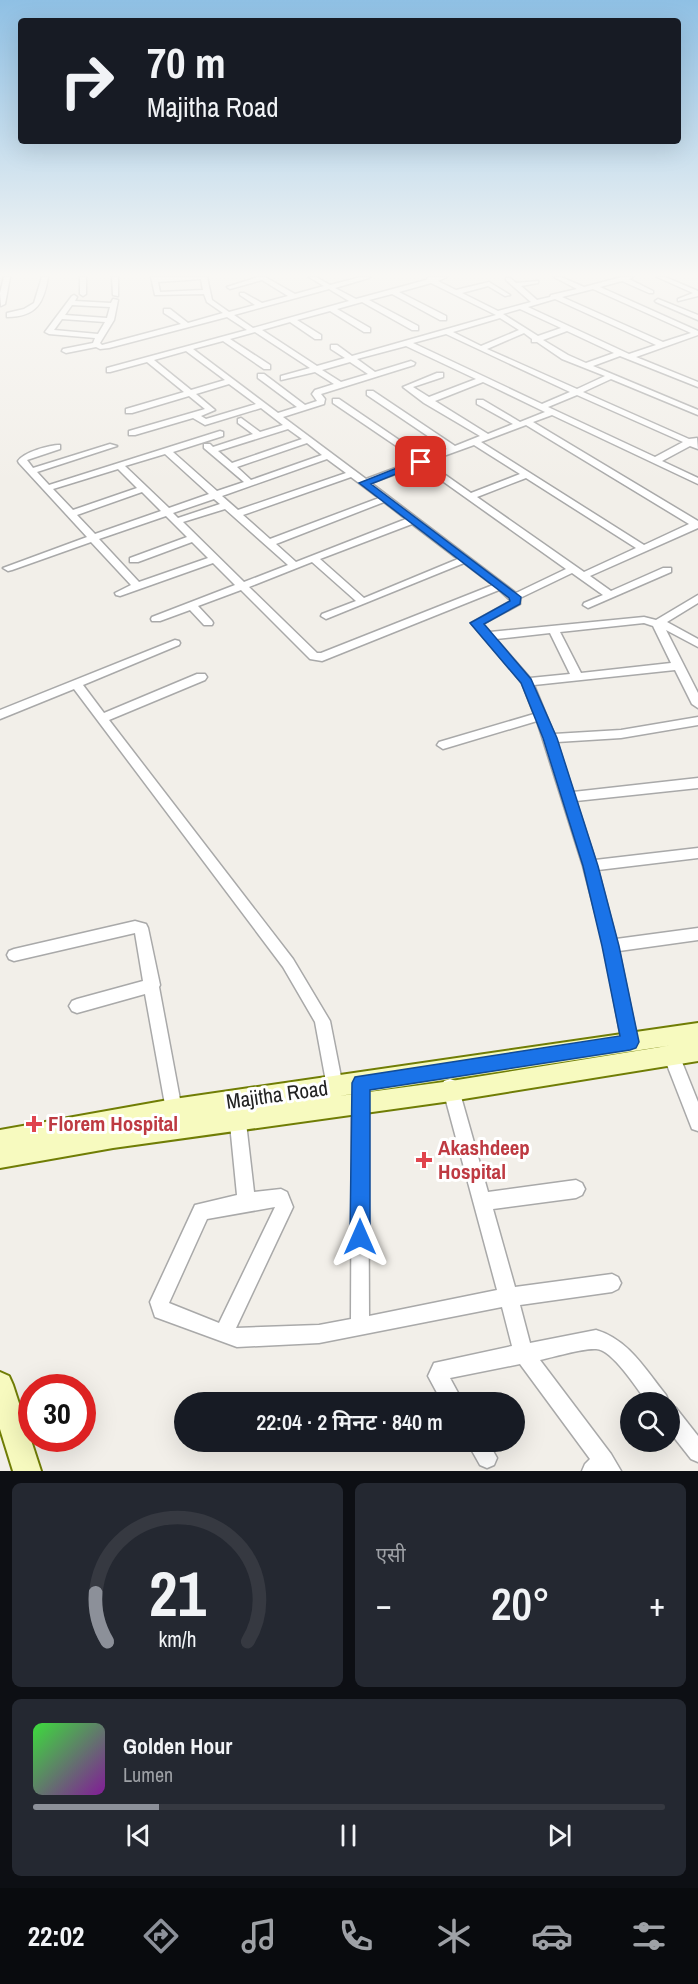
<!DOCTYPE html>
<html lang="hi">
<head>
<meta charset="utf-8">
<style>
	body { margin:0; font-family:"Archivo Narrow","Noto Sans Devanagari",sans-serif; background:#242831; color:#f1f3f6; height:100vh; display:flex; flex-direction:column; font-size:22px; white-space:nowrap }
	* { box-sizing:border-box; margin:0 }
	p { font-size:20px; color:#9ea1a6 }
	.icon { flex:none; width:33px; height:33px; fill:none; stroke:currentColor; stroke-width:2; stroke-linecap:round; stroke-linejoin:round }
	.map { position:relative; height:1471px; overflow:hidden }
	.details { display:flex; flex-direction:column; gap:12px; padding:12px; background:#0d0f14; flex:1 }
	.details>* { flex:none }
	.top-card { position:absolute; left:18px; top:18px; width:663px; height:126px; border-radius:6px; box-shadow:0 6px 24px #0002; background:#171b24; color:#f1f3f6; overflow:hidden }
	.tools { position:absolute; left:620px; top:1392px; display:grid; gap:12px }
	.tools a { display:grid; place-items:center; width:60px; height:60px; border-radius:50%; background:#171b24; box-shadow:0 6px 24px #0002; font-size:30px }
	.speed { position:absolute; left:18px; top:1374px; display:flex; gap:12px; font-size:30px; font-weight:700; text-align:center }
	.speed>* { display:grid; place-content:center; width:78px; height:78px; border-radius:50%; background:#171b24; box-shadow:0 6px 24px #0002; line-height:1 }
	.speed .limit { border:9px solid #d22; background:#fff; color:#111 }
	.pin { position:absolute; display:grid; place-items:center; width:51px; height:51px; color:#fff; margin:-26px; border-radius:12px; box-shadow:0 3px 9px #0006 }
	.me { position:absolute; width:66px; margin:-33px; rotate:0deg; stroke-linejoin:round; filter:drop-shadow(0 0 4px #0008) }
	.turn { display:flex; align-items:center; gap:21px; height:126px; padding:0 30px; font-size:27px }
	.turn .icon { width:78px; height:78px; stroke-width:2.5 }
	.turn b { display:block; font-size:42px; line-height:51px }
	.big { font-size:45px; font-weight:600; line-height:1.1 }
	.details .card { flex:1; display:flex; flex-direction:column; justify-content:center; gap:9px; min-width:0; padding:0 21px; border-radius:9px; background:#242831 }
	.details .dial { align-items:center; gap:0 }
	.dial svg { height:156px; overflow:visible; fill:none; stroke:#363941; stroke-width:7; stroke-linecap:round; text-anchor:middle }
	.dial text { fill:#f1f3f6; stroke:none }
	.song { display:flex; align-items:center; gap:18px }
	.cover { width:72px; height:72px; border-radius:9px; background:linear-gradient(135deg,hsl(120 70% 55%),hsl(290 70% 35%)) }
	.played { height:6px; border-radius:3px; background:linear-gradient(90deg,#8c9099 20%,#363941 20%) }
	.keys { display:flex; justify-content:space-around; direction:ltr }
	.heat { display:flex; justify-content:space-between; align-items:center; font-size:33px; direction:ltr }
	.details .tiles { flex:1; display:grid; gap:12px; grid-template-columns:1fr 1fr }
	.card:last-child { grid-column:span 2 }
	.trip { position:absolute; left:174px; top:1392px; width:351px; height:60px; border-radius:30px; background:#171b24; box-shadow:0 6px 24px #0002; font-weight:600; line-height:60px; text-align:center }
	.tabs { display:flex; height:96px; justify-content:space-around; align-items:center; background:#090b0e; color:#9ea1a6 }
	.tabs .icon { width:42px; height:42px }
	.tabs .on { color:#8c9099 }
	.tabs b { font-size:27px; color:#f1f3f6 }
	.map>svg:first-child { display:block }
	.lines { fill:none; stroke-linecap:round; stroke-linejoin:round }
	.street-casing { stroke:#a9a9a9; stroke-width:3 }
	.secondary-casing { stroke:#707d05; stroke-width:4 }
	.street { fill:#fff; fill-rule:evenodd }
	.secondary { fill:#f7fabf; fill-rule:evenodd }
	.route { fill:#1a73e8; stroke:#114b97; stroke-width:1.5 }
	.health-dot { fill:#e0444e; stroke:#fff; stroke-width:2 }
	.labels { text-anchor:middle; stroke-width:6; stroke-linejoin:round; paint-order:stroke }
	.near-street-label { font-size:21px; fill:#222; stroke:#fff }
	.near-health-label { font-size:21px; font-weight:bold; fill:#be3a42; stroke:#fff; text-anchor:start }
</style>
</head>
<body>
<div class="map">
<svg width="698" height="1471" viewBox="0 0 698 1471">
	<rect width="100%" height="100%" fill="#f2efe9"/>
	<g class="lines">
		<defs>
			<g id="street">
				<polygon points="4,277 10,277 5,304 1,306 0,293"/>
				<path d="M42,277h6c-4,25 -11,40 -41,40v-4l17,-4 10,-6z"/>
				<polygon points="80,277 86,277 86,294 83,296 80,294"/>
				<polygon points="112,277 118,277 118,296 113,295"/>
				<path d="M151,277h56l5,23 17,12 26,-7 -15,-10v-2h4l18,10 26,-7 -26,-16 -32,9 -3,-2 31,-10h7l30,17 29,-8 -15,-9h7l14,8 31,-8h9l-1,1 -34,10 21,11 70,-19 3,-3h18l-9,4 18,9 33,-8 21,13 -5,1 -17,-10 -26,7 36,18 33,-9 -25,-22v-2h4l6,5 22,-2v2l-17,3 16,14 13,-3 1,-2 26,-6 -23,-12h7l23,10 38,-10h11l-4,2 24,12v2h-4l-27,-12 -22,6 98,44v4l-62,22 62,25v5l-78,-31 -27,10 105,44v5l-87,-36 -28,13 106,47 8,-1 1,11 -8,-3 -28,15 36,17v6l-146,-69 -19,7 165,99v7l-108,48 21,15 52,-23h8v4l-83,36 -5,-3 1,-2 19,-8 -31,-22 -52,25v6l-37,20 7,8 154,-15 12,3 42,-25v8l-31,19 31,17v8l-32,-17 32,63v15l-6,-4 -17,-34 -141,15 20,49 67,-4 77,-13v8l-77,13 -64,4 16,50 125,-14v10l-122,13 19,59 103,-12v10l-100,12 18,69 82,-11v12l-79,11 19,92 -3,5 -5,2 -5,-2 -3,-5 -18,-97 -21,-80 -46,-145 -94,28 -6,-4 2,-3 95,-28 -12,-31 -51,-60 40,-22 -12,-11 -177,71 -12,-2 -69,-69 -43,16 14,15 1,2 -1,2h-8l-14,-15 -30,11h-8l-1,-2 1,-2 83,-32 -22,-22 -93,33 -4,-1 -1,-2 16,-8 -40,-43 -79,28 -4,1 -5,-3 84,-31 -68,-74 -1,-2c6,-9 31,-16 42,-16v4l-33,11 6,8 77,-24 7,2 -80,26 12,13 171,-54 3,1v4l-50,16 44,39 27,-9 -40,-34v-4h6l3,3 40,-13 -15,-11v-4l3,-1 19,14 23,-7 -22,-17 -56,17 -12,-7 -58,17h-6v-4l76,-22 -16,-13 -57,17h-6v-4l58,-17 -37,-30 -37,10h-3v-4l140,-38 -20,-13 -118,31 -9,1 -4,-2 -30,6 -4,-2 1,-2 30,-6 2,-5 -46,-4 -4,-2 27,-36 2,-1 3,2 -2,4 36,2 2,-4 5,1 -4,20 -14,23 2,2 79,-21 -17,-11v-4h6l18,14 35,-10 -16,-11 -3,-8 -49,1zM201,279l2,11 -43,2 -2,-10zM431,283l65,32 -144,41 -15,-11h-6v4l14,9 -28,8 -55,-36 28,-8 25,17h6v-4l-24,-15 33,-9 34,21h6v-4l-33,-19 25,-7 50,28h6v-4l-49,-26 23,-6 48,26h6v-4l-47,-24zM329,289l20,12 -96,27 -19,-13zM593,289l98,44 -28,9 -101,-45zM555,299l101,46 -27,9 -101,-47zM72,305l38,2 -3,11 -42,-3zM520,309l41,19 -23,8 -35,-22zM500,318l19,12 -38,16 -28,-14zM62,319l43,3 -7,12 -44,-4zM567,331l47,22 -28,10 -18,-8 -25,-15zM255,332l55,36 -29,8v4l34,-8 19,12 -19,6 -3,4 5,7 -12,4 -41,-31h-6v4l39,29 -19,6 -85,-64 30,-8 41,28h6v-4l-40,-26zM524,333l8,6v3h5l25,17 43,17 -28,13 -90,-40zM446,334l124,58 -28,12 -129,-61zM406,346l70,33 -47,18 -16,-10 30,-10v-4h-6l-34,14 21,16 56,33 -25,10 -82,-55h-6v4l80,54 -23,8 -85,-58h-6v4l84,57 -51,19 -83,-62 41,-13 1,-5 -4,-5 93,-29 1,-2 -4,-2 -36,11 -18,-13zM186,351l39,29 -34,10 -37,-30zM350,362l18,12 -27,8 -19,-12zM483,382l62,30 -25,10 -37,-22h-6v4l36,20 -25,10 -53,-33zM229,384l27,20 -50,15 -5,-3 14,-6 -19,-16zM577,395l106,47 -28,15 -107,-50zM526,425l163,99 -45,21 -163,-103zM288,429l14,10 -70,24 -14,-12zM307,443l15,12 -71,25 -14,-13zM474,445l46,29 -49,19 -44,-31zM165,454l44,40 -40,14 -44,-42zM327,459l19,14 -108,37 -16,-14zM420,465l146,104 -50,24 -145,-110zM118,469l19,19 -64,22 -20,-21zM351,477l28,21 -109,41 -27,-24zM526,478l110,70 -52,24 -107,-75zM142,492l19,19 -66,23 -18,-19zM214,499l6,5 -42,14 -5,-5zM384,502l22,17 -110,43 -20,-18zM225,509l63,56 -44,17 -61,-60zM166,516l21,21 -57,21v4h8l54,-20 16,16 -69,24 -40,-43zM412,524l46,35 -94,39 -44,-39zM312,562l44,39 -34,13 -1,2 5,3 138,-56 29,22 -172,68h-4l-68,-66zM644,623l9,3 18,37 -90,10 -21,-41zM550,633l20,41 -40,4 -34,-39z"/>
				<polygon points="657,277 665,277 698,291 698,296 678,301 678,299 693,293"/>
				<polygon points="658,299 698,315 698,320 656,302 655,301"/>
				<polygon points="175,640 179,641 180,643 179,645 83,685 104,713 197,674 205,674 207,677 205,680 109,720 293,959 330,1021 343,1087 341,1092 335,1094 329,1092 327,1087 315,1022 283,967 74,689 0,719 0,710"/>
				<polygon points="135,921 146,924 148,928 160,985 159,987 182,1110 180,1115 174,1118 168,1115 166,1110 145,994 77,1013 72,1011 69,1006 72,1001 77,999 143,981 135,933 14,961 9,959 7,955 9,951 14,949"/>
				<polygon points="670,1045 676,1047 698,1102 698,1131 692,1129 662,1052 664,1047"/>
				<path d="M450,1079l6,2 2,5 30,106 88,-12 6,3 3,6 -3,6 -6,3 -83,11 22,78 97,-13 6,3 3,6 -3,6 -6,3 -92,13 10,38 66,-13c33,10 49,39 70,65l3,7h-22c-9,-12 -35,-53 -51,-53 -12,-1 -43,8 -56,11l71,94 10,17h-39l3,-7 5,-5 -70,-95 -70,14 13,24h-21l-14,-26 6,-13 78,-17 -10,-39 -183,36 -82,4 -82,-30 -5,-15 45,-97 42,-10 -8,-81 2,-5 6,-3 6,3 2,5 9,78 27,-3 6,3 6,15 -57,121 83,-3 32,-6 1,-220 2,-5 6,-3 6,3 2,5 1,217 128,-26 -55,-204 2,-5zM275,1207l-56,116 -50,-20 38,-84z"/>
				<polygon points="669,1405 676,1408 698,1436 698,1462 691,1459 669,1431"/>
				<polygon points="467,1442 488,1442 497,1458 494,1465 487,1468 480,1465"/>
			</g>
			<g id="secondary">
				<path d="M698,1023v38l-247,40 -338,47 -113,20v-38l174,-31zM673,1045l-222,36 -112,15z"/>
				<polygon points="0,1372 9,1376 13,1385 41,1471 13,1471 0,1429"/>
			</g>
		</defs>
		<use href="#street" class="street-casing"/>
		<use href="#secondary" class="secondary-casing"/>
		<use href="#street" class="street"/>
		<use href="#secondary" class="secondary"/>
	</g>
	<linearGradient id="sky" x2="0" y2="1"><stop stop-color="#8fc0e4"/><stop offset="0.57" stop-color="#f9f8f5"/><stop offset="1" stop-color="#f9f8f5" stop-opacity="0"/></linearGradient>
	<rect width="698" height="482" fill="url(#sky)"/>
	<polygon class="route" points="417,460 426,462 371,484 521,597 520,604 484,624 531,679 557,738 598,866 619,946 639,1042 636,1048 630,1050 370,1090 370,1237 367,1244 360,1247 353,1244 350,1237 352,1083 355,1077 620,1036 602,946 583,866 543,738 521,683 470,623 510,601 509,598 359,483"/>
	<g class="health-dot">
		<path d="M31 1115h6v6h6v6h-6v6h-6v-6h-6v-6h6z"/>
		<path d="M421 1151h6v6h6v6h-6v6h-6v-6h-6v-6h6z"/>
	</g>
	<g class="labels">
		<g class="near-street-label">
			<text transform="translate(277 1095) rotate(-8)" y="7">Majitha Road</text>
		</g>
		<g class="near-health-label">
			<text x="48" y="1131">Florem Hospital</text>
			<text x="438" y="1155">Akashdeep<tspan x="438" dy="24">Hospital</tspan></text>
		</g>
	</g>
</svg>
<div class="tools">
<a><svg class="icon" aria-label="search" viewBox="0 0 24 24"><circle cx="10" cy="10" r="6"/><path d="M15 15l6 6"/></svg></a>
</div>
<div class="speed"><div class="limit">30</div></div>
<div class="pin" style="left:421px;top:462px;background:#d93025"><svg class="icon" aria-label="arrive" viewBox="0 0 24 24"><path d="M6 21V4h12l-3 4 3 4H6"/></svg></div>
<svg class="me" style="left:360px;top:1237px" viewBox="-20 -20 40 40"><path d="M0-17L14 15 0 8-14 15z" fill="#1a73e8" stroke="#fff" stroke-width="4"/></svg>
<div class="trip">22:04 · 2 मिनट · 840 m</div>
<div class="top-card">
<div class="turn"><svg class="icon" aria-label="right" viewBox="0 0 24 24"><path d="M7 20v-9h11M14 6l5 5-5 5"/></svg><div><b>70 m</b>Majitha Road</div></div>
</div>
</div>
<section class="details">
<div class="tiles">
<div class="card dial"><svg viewBox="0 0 100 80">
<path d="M14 69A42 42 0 1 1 86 69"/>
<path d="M14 69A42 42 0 0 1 8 44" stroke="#8c9099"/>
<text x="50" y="56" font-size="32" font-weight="700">21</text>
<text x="50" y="72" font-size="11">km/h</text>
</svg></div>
<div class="card"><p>एसी</p>
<div class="heat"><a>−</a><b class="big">20°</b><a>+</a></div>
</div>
<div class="card">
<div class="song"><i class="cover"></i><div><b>Golden Hour</b><p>Lumen</p></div></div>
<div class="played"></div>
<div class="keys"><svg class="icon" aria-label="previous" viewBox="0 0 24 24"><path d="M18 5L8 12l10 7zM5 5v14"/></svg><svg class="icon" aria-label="pause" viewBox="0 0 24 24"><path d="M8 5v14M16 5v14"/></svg><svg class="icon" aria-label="next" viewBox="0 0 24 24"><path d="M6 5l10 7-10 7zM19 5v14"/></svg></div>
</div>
</div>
</section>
<nav class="tabs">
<b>22:02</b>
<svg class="icon on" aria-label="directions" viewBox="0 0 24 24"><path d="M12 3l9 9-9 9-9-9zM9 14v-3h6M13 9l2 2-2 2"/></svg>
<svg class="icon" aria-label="music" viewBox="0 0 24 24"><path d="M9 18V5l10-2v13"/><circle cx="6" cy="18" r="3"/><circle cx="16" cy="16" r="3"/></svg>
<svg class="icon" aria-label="phone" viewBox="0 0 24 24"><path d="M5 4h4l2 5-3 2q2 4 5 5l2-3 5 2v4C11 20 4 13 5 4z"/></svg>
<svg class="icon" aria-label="climate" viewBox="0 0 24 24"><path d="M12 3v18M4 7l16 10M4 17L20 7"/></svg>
<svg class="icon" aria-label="car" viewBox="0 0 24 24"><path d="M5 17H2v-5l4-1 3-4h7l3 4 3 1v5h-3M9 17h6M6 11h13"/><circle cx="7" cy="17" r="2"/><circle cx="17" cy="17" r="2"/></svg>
<svg class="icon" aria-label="filters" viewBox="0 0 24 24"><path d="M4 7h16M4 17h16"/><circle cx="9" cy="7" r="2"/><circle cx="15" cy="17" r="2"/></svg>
</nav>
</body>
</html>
